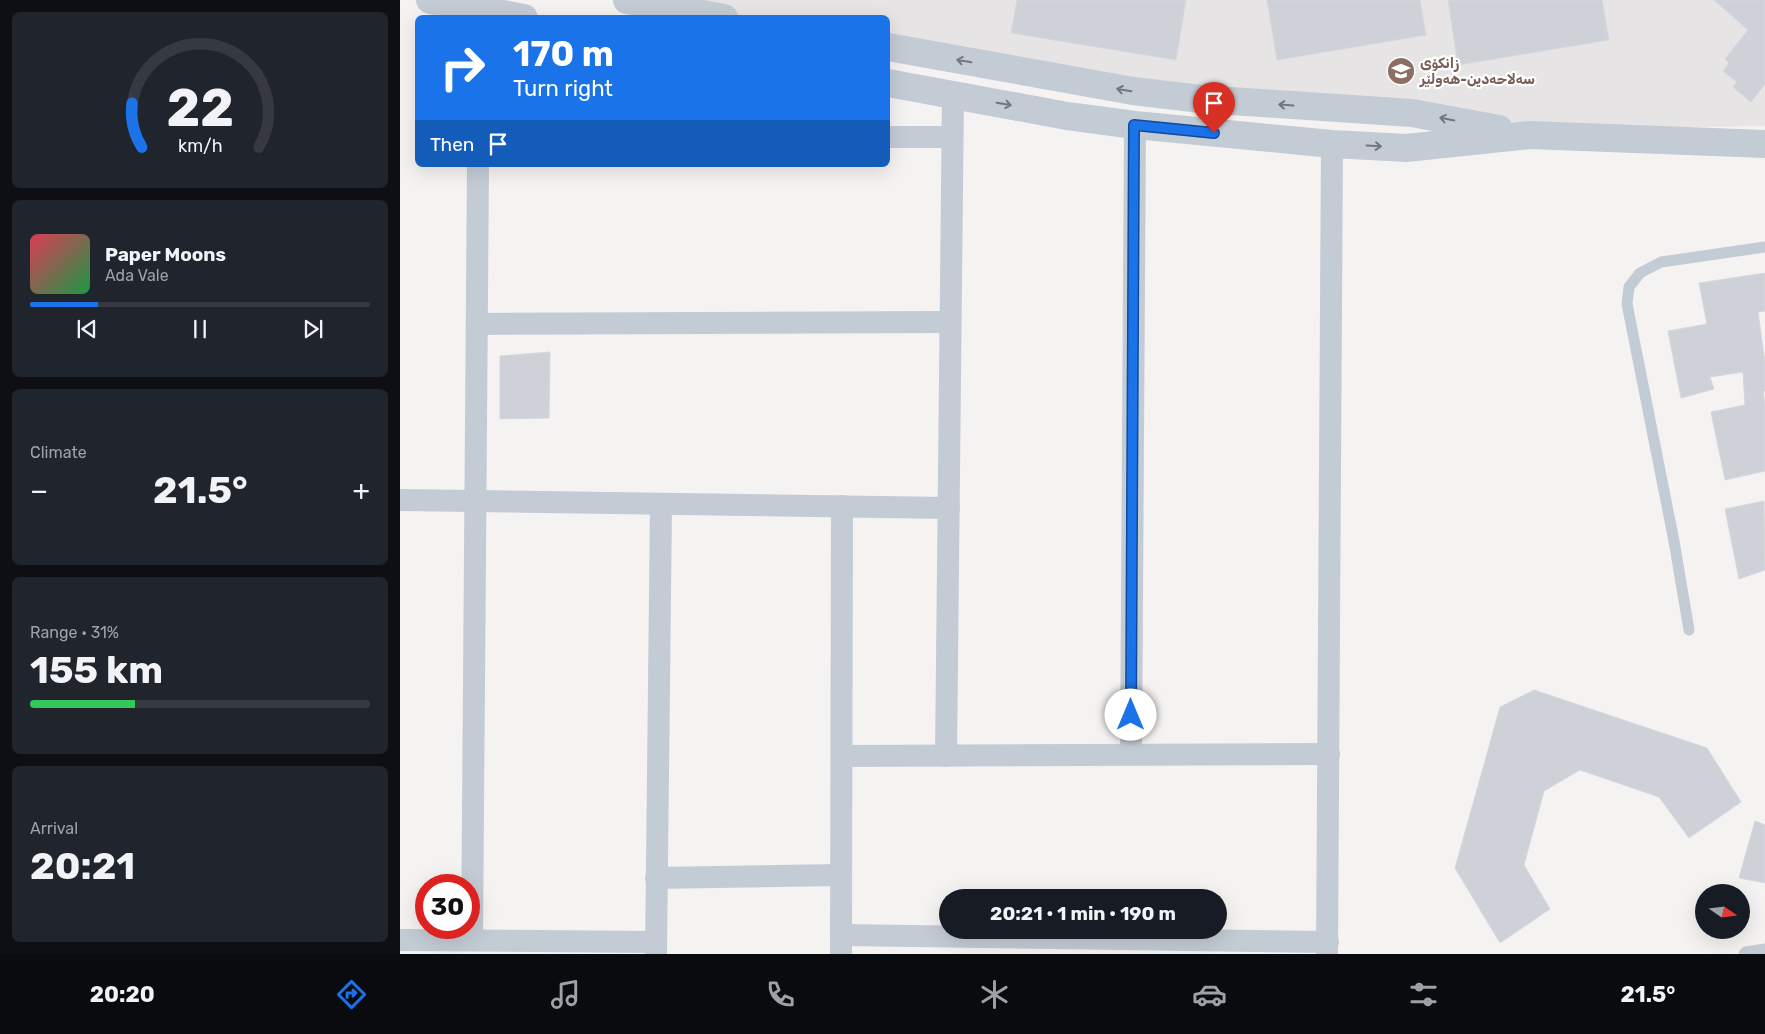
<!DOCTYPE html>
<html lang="en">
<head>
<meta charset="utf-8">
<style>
	body { margin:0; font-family:Rubik,Vazirmatn,sans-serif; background:#20242c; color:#f1f3f6; height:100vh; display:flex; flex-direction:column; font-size:19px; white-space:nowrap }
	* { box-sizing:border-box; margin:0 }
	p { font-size:16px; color:#9ea1a6 }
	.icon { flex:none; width:28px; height:28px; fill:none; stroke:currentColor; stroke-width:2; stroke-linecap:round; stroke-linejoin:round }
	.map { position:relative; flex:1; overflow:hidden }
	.sheet { display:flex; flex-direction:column; gap:12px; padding:12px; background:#0d0f14; width:400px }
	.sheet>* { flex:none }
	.guide { position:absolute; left:15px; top:15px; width:475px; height:152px; border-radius:8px; box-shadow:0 5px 20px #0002; background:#1a73e8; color:#fff; overflow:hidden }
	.needle { width:32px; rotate:104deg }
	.fabs { position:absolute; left:1295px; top:884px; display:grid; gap:10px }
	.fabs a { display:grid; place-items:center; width:55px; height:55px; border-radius:50%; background:#171b24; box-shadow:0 5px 20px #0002; font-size:25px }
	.speed { position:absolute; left:15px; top:874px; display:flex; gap:10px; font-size:25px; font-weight:700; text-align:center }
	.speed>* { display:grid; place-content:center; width:65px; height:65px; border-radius:50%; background:#171b24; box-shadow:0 5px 20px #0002; line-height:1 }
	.speed .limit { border:8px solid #d22; background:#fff; color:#111 }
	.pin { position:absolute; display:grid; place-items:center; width:42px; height:42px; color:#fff; margin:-51px -21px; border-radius:50% 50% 50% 0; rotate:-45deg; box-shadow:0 0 5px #0007 }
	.pin .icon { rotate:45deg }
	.me { position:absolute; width:55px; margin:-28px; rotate:0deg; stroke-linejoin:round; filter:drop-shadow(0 0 4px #0008) }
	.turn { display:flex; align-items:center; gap:18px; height:105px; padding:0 15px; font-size:22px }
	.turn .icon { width:65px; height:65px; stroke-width:2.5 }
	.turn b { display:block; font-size:35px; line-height:42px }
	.then { display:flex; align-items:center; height:48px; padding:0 15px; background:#0003; gap:10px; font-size:19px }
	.big { font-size:38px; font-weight:700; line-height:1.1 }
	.sheet .tile { flex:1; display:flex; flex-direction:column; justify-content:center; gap:8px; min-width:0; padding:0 18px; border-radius:8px; background:#20242c }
	.sheet .dial { align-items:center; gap:0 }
	.dial svg { height:130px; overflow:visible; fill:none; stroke:#363941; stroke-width:7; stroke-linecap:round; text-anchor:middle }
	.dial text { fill:#f1f3f6; stroke:none }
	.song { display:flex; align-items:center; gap:15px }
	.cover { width:60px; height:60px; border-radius:8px; background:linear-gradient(135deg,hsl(350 70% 55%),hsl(140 70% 35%)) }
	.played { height:5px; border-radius:2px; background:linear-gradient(90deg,#1a73e8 20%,#363941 20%) }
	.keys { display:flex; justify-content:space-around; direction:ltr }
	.heat { display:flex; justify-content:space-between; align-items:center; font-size:28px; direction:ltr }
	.charge { height:8px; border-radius:4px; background:linear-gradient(90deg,#34c759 31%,#363941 0) }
	.trip { position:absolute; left:539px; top:889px; width:288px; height:50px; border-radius:25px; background:#171b24; box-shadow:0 5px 20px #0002; font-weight:700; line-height:50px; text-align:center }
	.tabs { display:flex; height:80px; justify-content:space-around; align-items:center; background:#090b0e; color:#9ea1a6 }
	.tabs .icon { width:35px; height:35px }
	.tabs .current { color:#1a73e8 }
	.tabs b { font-size:22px; color:#f1f3f6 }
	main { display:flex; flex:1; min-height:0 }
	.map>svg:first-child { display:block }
	.education { fill:#e6e4e4 }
	.building { fill:#ced1d8; stroke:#d6d8de }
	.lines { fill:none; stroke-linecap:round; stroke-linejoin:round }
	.service { stroke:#c3cbd4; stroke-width:11 }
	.minor { stroke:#c3cbd4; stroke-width:22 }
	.tertiary { stroke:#c3cbd4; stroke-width:28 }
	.oneway { stroke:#6e7784 }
	.route-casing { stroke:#114b97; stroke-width:12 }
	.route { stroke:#1a73e8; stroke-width:9 }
	.labels { text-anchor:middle; stroke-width:4.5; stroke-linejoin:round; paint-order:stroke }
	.education-label { font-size:14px; font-weight:bold; fill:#785e54; stroke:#fff; text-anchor:start }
</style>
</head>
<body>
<main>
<section class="sheet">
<div class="tile dial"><svg viewBox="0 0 100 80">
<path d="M14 69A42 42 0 1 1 86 69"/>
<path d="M14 69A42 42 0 0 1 8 42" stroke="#1a73e8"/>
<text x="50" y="56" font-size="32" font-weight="700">22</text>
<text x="50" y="72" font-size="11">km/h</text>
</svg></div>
<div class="tile">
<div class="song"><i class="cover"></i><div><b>Paper Moons</b><p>Ada Vale</p></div></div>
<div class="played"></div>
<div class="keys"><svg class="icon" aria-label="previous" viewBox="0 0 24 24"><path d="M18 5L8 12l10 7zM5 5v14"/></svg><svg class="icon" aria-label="pause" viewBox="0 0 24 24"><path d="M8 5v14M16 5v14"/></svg><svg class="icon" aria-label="next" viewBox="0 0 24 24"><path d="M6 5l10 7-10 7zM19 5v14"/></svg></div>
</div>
<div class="tile"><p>Climate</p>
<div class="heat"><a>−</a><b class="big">21.5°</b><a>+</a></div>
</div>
<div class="tile"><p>Range · 31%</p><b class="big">155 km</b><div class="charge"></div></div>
<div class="tile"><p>Arrival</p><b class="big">20:21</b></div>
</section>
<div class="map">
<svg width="1365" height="954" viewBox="0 0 1365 954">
	<rect width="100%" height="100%" fill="#f5f3f2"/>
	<polygon class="education" points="236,0 1365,0 1365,126 1175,129 1119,123 786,97 488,44 488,18 335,17"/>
	<g class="building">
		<polygon points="617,0 786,0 776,60 611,33"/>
		<polygon points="867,0 1020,0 1026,35 877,60"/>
		<polygon points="1048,0 1202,0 1209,40 1058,65"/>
		<polygon points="1314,0 1365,0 1365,84 1351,102 1333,87 1337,82 1323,71 1329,63 1325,59 1348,30"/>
		<polygon points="1365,273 1365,311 1358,312 1364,356 1365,356 1365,391 1363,391 1365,403 1365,471 1325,480 1311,412 1345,405 1343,372 1310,377 1314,389 1281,398 1268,331 1307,324 1299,283"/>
		<polygon points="150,352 149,418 100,419 100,356"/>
		<polygon points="1364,501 1365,570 1339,579 1325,509"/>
		<polygon points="1134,690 1307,748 1341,802 1289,838 1259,797 1180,770 1144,791 1124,865 1150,909 1100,943 1055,868 1100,707"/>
		<polygon points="1355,821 1365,825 1365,883 1339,878"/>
	</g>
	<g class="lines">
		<g class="service">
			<polyline points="1289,630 1274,541 1227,304 1229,287 1240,273 1261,262 1365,247"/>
			<polyline points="1344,954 1346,952 1365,949"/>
		</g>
		<g class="minor">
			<polyline points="488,137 552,137"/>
			<polyline points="77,324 550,322"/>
			<polyline points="0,500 549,508"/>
			<polyline points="731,754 735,125"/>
			<polyline points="442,756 929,754"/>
			<polyline points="546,756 553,95"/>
			<polyline points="256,878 441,875"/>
			<polyline points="441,935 928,942"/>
			<polyline points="0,940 256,942"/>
			<polyline points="72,940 78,165"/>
			<polyline points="256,954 261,504"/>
			<polyline points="441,954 442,506"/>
			<polyline points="927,954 932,144"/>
		</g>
		<g class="tertiary">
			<polyline points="30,0 124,18"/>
			<polyline points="227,0 324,18"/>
			<polyline points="488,47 733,91 801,99 1012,113 1099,129"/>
			<polyline points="488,83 667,116 735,125 932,144 1006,148 1130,135 1365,144"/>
		</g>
	</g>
	<defs><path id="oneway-shaft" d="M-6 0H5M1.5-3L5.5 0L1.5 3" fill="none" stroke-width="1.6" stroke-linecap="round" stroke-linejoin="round" transform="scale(1.25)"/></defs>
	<g class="oneway">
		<use href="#oneway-shaft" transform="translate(564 61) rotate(-170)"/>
		<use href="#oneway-shaft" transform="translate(724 90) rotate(-171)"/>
		<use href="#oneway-shaft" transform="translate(604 104) rotate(10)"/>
		<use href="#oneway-shaft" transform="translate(886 105) rotate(-176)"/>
		<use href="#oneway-shaft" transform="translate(1047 119) rotate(-169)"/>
		<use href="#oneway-shaft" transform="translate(974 146) rotate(3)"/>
	</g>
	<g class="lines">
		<defs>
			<polyline id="route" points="731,715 734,125 814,133"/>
		</defs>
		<use href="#route" class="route-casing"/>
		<use href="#route" class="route"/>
	</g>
	<defs>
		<symbol id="university-disc" viewBox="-11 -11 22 22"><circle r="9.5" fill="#8d6e63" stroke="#fff"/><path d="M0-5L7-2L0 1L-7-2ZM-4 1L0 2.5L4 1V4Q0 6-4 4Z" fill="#fff"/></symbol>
	</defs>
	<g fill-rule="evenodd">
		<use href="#university-disc" x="985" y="55" width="32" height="32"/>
	</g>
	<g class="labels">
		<g class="education-label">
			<text x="1020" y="68">زانکۆی<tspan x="1020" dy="16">سەلاحەدین-هەولێر</tspan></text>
		</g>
	</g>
</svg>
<div class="fabs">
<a><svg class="needle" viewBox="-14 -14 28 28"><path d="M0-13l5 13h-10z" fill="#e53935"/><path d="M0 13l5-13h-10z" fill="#9ea1a6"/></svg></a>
</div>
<div class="speed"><div class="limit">30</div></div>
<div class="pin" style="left:814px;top:133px;background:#d93025"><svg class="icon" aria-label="arrive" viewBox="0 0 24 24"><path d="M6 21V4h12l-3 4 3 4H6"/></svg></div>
<svg class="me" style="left:731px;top:715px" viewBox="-20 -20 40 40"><circle r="19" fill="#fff"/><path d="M0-13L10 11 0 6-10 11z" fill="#1a73e8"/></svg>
<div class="trip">20:21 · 1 min · 190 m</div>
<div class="guide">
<div class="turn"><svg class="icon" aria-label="right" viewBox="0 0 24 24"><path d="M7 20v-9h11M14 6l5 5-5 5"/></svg><div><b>170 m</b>Turn right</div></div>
<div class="then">Then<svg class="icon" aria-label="arrive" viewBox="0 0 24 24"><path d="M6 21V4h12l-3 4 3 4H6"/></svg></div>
</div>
</div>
</main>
<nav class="tabs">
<b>20:20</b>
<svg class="icon current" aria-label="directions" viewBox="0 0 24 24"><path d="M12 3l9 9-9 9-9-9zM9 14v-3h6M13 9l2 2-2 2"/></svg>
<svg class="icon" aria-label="music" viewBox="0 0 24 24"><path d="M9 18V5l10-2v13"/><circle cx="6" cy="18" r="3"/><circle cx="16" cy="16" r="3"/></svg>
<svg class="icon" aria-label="phone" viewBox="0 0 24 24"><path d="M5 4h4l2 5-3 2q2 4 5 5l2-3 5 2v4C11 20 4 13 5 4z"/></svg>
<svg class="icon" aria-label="climate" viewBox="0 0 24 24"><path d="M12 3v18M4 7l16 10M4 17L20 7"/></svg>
<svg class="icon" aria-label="car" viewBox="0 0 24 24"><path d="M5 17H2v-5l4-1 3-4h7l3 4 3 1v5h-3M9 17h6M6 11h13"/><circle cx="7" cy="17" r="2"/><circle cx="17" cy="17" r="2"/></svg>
<svg class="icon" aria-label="filters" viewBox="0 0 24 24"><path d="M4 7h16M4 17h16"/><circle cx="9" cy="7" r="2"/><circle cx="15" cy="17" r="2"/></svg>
<b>21.5°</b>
</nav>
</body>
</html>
